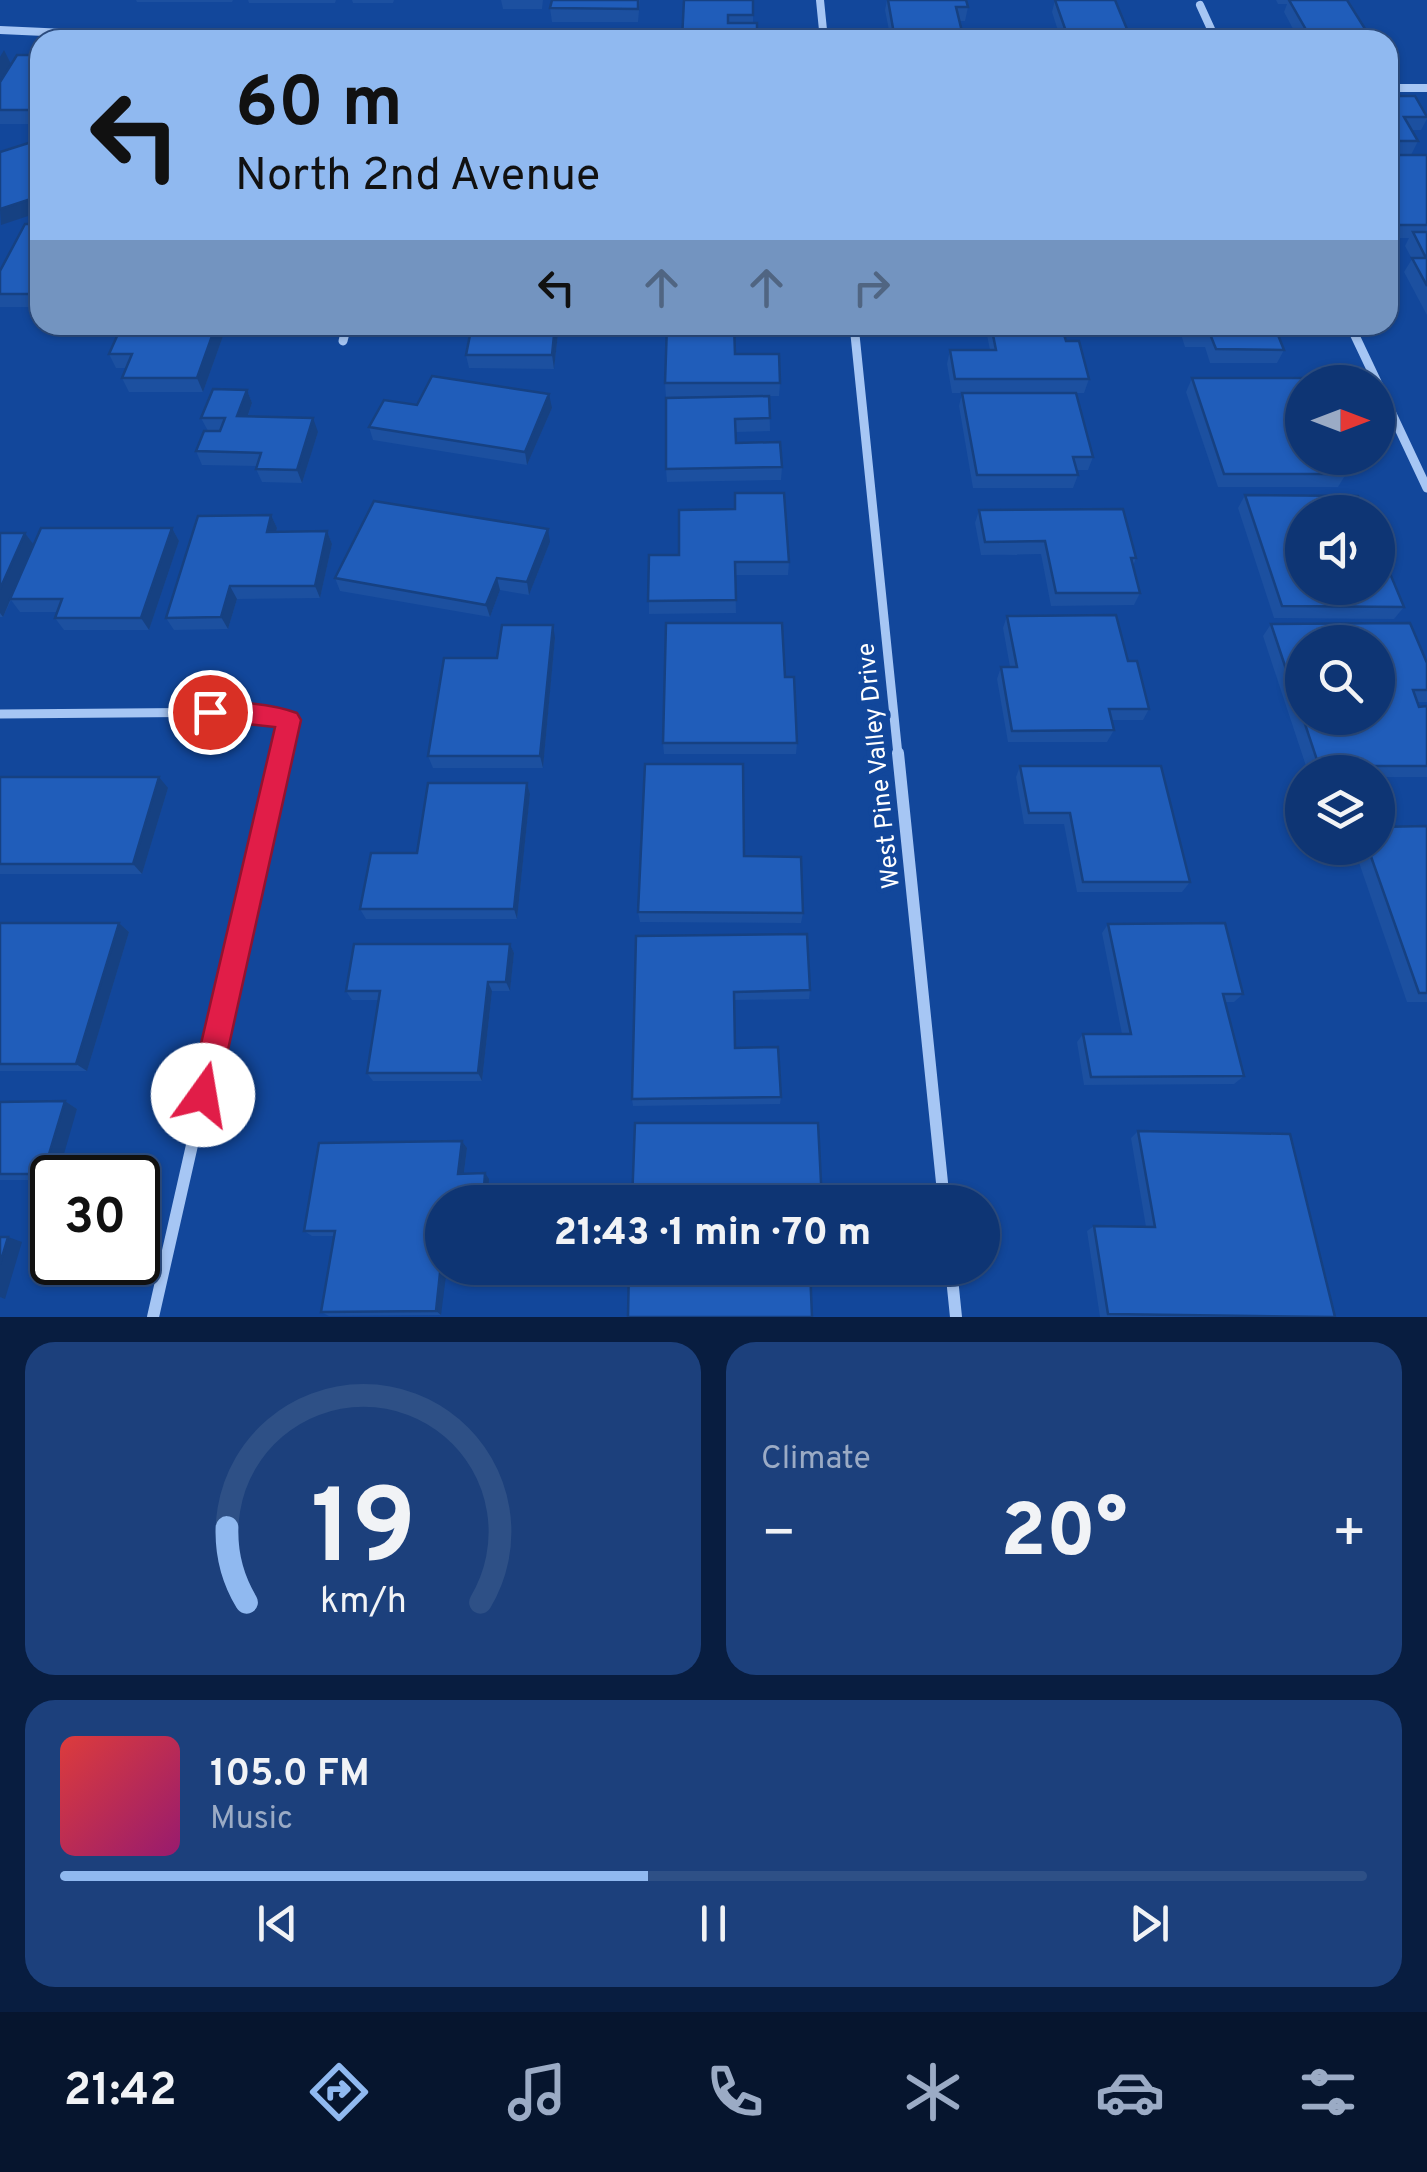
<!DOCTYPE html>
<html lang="en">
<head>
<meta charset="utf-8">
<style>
	body { margin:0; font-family:Overpass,sans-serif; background:#1c407c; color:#f1f3f6; height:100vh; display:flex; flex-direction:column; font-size:38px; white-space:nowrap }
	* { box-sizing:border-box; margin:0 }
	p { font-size:32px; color:#9babc5 }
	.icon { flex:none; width:55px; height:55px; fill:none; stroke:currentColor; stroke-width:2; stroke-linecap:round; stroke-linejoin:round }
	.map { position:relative; height:1317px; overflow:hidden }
	.drawer { display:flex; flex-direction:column; gap:25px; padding:25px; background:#081d40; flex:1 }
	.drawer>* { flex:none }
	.guide { position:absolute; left:30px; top:30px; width:1368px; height:305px; border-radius:30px; box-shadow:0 2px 8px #0004,0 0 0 2px #2e5086; background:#90b9f0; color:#111; overflow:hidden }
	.needle { width:65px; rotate:90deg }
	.buttons { position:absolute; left:1285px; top:365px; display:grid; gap:20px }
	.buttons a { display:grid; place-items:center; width:110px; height:110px; border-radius:50%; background:#0e3574; box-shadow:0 2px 8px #0004,0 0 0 2px #2e5086; font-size:50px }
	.speed { position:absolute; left:30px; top:1155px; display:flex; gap:20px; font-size:50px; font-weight:700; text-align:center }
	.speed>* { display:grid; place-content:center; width:130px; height:130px; border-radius:50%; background:#0e3574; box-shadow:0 2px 8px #0004,0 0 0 2px #2e5086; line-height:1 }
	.speed .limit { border:5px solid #111; border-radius:15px; background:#fff; color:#111 }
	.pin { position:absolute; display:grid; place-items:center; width:85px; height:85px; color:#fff; margin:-42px; border:5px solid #fff; border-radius:50%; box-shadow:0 2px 10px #0007 }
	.me { position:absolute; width:110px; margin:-55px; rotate:13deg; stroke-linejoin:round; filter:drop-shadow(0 0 8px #0008) }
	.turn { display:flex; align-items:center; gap:35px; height:210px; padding:0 40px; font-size:45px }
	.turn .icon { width:130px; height:130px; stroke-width:2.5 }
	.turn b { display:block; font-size:70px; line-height:85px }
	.lanes { display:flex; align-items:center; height:95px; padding:0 40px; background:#0003; justify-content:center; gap:50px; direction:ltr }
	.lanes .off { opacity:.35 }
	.big { font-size:75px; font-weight:800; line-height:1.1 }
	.drawer .tile { flex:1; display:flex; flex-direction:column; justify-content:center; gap:15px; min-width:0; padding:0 35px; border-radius:30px; background:#1c407c }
	.drawer .dial { align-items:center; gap:0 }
	.dial svg { height:260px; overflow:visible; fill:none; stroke:#2e5086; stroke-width:7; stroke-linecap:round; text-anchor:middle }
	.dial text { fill:#f1f3f6; stroke:none }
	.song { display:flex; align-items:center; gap:30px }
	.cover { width:120px; height:120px; border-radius:15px; background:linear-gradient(135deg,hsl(0 70% 55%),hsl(320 70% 35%)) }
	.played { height:10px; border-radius:5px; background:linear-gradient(90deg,#90b9f0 45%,#2e5086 45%) }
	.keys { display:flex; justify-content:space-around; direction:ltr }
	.heat { display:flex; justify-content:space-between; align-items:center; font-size:55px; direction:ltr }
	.drawer .tiles { flex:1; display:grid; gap:25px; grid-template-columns:1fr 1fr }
	.tile:last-child { grid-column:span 2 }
	.trip { position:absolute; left:425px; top:1185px; width:575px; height:100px; border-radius:50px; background:#0e3574; box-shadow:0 2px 8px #0004,0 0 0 2px #2e5086; font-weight:800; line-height:100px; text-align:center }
	.tab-bar { display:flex; height:160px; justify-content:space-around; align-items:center; background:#06152e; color:#9babc5 }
	.tab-bar .icon { width:70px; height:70px }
	.tab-bar .current { color:#90b9f0 }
	.tab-bar b { font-size:45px; color:#f1f3f6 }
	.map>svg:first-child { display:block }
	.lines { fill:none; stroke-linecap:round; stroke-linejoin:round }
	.minor-far2 { stroke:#a6c6f4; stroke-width:8 }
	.minor-far1 { stroke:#a6c6f4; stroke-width:9 }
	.minor { stroke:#a6c6f4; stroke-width:12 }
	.wall { fill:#1c50a0 }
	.shaded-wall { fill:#164182 }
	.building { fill:#205dba; stroke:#164182; stroke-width:2.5 }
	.route { fill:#e11d48; stroke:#92132f; stroke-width:2.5 }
	.labels { text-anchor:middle; stroke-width:10; stroke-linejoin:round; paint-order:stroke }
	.street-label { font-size:25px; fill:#fff; stroke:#12479b }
</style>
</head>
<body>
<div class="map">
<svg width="1427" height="1317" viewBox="0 0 1427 1317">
	<rect width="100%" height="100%" fill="#12479b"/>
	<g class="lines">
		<g class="minor-far2">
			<polyline points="820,0 824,40"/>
			<polyline points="1200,5 1216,40"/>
			<polyline points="0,30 177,38 422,36 489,40"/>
			<polyline points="1388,88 1427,88"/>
		</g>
		<g class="minor-far1">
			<polyline points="854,325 898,755"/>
			<polyline points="1350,325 1377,382"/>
			<polyline points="343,341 347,325"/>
			<polyline points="1378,384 1427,488"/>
			<polyline points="0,714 245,712 289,720 281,755"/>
		</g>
		<g class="minor">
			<polyline points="898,753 944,1202"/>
			<polyline points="951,1268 956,1317"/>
			<polyline points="153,1317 281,753"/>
		</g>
	</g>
	<g class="wall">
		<polygon points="136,0 233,0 232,2 137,2"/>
		<polygon points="248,0 336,0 335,3 249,3"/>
		<polygon points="352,0 394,0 393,3 353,3"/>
		<polygon points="501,0 543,0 542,9 503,9"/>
		<polygon points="552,0 640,0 638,22 552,22 550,8"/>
		<polygon points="684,0 753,0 753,23 757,23 757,40 682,40"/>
		<polygon points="887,0 966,0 968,7 965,21 960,21 964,40 891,40 885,10"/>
		<polygon points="1055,0 1129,34 1150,40 1061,40 1052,12"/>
		<polygon points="1276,0 1347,0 1372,40 1299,40 1284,12 1287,4 1278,4"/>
		<polygon points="40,55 40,124 0,124 0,82"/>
		<polygon points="1388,96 1427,115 1427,119 1421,130 1412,130 1418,141 1411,155 1388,155"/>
		<polygon points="1388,155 1427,155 1427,315 1404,272 1412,259 1405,246 1409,238 1389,238 1388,236"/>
		<polygon points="40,224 40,307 0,307 0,271"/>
		<polygon points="122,325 227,325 203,392 129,392 122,378 127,368 116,368 109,354"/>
		<polygon points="559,325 554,369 469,368 466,355"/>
		<polygon points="985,325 1061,325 1066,341 1089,379 1084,393 952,393 947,364 950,350 990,350"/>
		<polygon points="1178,325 1274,325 1284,350 1277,363 1210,363 1205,347 1185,347"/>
		<polygon points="735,354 780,383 779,396 769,396 770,431 736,432 736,443 782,467 781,480 667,482 666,469 748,396 666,397 665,383"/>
		<polygon points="1192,378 1346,474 1338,487 1218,487 1186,392"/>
		<polygon points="247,390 252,403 248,416 318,432 302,483 262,482 256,469 257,466 202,465 196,451 208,431 201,418"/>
		<polygon points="962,393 1093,457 1088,470 1076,470 1078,475 1073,488 973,488 959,406"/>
		<polygon points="417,405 552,408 527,465 373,440 369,427"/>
		<polygon points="1245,495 1302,512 1404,607 1394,619 1274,618 1238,508"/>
		<polygon points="979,510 1136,558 1133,566 1140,593 1134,605 1051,606 1041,554 981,555 975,523"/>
		<polygon points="271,515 277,528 276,532 327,531 332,544 320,598 237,599 228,629 174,630 166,618"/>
		<polygon points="172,528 179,541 149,630 64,630 55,618 57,612 20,612 11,600 3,617 0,617 0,533 25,533 34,545"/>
		<polygon points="550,542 529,595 500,590 490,617 340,591 335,578"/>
		<polygon points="649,555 789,562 788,575 735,575 736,613 649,614"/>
		<polygon points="1007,616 1128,661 1149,709 1143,720 1111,720 1114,730 1107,742 1008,742 997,679 1001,667 1010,667 1003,628"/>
		<polygon points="1271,624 1427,663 1427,702 1418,702 1419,707 1427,706 1427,777 1378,777 1378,772 1308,772 1263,636"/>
		<polygon points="555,638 543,768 433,768 428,756 497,658"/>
		<polygon points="663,743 797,743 796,754 664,754"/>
		<polygon points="1020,766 1190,882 1182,892 1077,892 1064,824 1024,824 1016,777"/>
		<polygon points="0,777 168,788 142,874 0,874"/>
		<polygon points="1378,778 1387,804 1378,813"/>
		<polygon points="527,783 530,794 517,919 366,919 360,909 417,853"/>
		<polygon points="1427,826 1427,1002 1407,1002 1354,848 1378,848"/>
		<polygon points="744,856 803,913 801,923 640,922 638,912"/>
		<polygon points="0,923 119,923 129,932 87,1071 0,1071"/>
		<polygon points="1108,924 1243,994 1234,1002 1225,1002 1244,1076 1234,1084 1084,1085 1077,1042 1083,1034 1122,1034 1102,933"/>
		<polygon points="636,936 810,990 809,999 734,1000 735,1048 781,1097 780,1104 633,1106 632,1099"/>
		<polygon points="510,944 514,953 510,991 492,991 482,1081 373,1081 367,1073 379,1000 352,1000 346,991"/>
		<polygon points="65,1101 77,1109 52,1180 0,1180 0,1102"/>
		<polygon points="1138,1131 1335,1317 1100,1317 1087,1231 1094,1226 1146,1227 1131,1138"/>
		<polygon points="462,1141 467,1148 464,1173 489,1179 442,1202 441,1315 329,1316 321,1312 334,1236 312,1236 304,1231"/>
	</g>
	<g class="shaded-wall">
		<polygon points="4,50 11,64 0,82 0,57"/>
		<polygon points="40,196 40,212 1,225 0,209"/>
		<polygon points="216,325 227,325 203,392 197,378"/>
		<polygon points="555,325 559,325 554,369 552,355"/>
		<polygon points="247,390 252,403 243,430 237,416"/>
		<polygon points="549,394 552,408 527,465 525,452"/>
		<polygon points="313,418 318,432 302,483 297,470"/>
		<polygon points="271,515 277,528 273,545 267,532"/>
		<polygon points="172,528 179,541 149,630 141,618"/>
		<polygon points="548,529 550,542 529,595 527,582"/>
		<polygon points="327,531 332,544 320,598 315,586"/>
		<polygon points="25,533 34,545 3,617 0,613 0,589"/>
		<polygon points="497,578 500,590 490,617 486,605"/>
		<polygon points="230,586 237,599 228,629 221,617"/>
		<polygon points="553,625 555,638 543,768 540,756"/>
		<polygon points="159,777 168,788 142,874 133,864"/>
		<polygon points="527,783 530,794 517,919 514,909"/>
		<polygon points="119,923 129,932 87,1071 76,1064"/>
		<polygon points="510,944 514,953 510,991 506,982"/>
		<polygon points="488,982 492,991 482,1081 478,1073"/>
		<polygon points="65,1101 77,1109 57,1178 52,1178 43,1174"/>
		<polygon points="462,1141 467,1148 463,1180 458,1174"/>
		<polygon points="485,1173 489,1179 487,1202 483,1202"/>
		<polygon points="8,1237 22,1242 5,1299 0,1297 0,1264"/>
		<polygon points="442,1254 442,1268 447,1268 441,1315 436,1311"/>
	</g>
	<g class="building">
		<polygon points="552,0 638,0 638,9 550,8"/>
		<polygon points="684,0 753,0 753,15 728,15 728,23 757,23 757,39 682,39"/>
		<polygon points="888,0 966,0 968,7 956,7 964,40 911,40 910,34 894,34"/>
		<polygon points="1055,0 1115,0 1129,34 1148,34 1150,40 1069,40"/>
		<polygon points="1289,0 1347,0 1372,40 1312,40"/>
		<polygon points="17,55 40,55 40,62 36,70 40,70 40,110 0,110 0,82"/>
		<polygon points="1388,96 1415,96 1427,117 1404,117 1418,141 1388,141"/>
		<polygon points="38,140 40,142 40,196 0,209 0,152"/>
		<polygon points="1388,155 1427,155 1427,225 1396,225 1388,208"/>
		<polygon points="25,224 40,224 40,294 0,294 0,271"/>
		<polygon points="1413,232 1427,232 1427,286 1412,258 1426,258"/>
		<polygon points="122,325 216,325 197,378 122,378 132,354 109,354"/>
		<polygon points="472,325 555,325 552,355 466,355"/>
		<polygon points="667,325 734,325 735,354 779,354 780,383 665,383"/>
		<polygon points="991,325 1061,325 1066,341 1079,341 1089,379 955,379 950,350 996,350"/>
		<polygon points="1188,325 1274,325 1284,350 1216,349 1210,334 1191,333"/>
		<polygon points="432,376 549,394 525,452 369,427 384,400 417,405"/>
		<polygon points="1192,378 1307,378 1308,382 1302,382 1302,458 1340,458 1346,474 1224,474"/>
		<polygon points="213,389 247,390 237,416 313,418 297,470 256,469 261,453 196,451 204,431 220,431 225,418 201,418"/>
		<polygon points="962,393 1076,393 1093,457 1073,457 1078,475 977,475"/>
		<polygon points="769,396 770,418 735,419 736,443 780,442 782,467 666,469 666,398"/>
		<polygon points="735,493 784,493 789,562 735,562 736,600 648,601 649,555 679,555 679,510 735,509"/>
		<polygon points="1245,495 1358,496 1365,512 1302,512 1302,588 1378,588 1378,558 1384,559 1404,607 1282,606"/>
		<polygon points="374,501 548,529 527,582 497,578 486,605 335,578"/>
		<polygon points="1123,509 1136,558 1131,558 1140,593 1056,593 1045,541 985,542 979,510"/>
		<polygon points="271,515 267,532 327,531 315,586 230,586 221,617 166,618 198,516"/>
		<polygon points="41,528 172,528 141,618 55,618 62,599 10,599"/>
		<polygon points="0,533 25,533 0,589"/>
		<polygon points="1116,615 1128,661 1137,661 1149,709 1109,709 1114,730 1012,731 1001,667 1017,667 1007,616"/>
		<polygon points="666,623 782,623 785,677 794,677 797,743 663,743"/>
		<polygon points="1410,623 1427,663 1427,690 1413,690 1419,707 1427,706 1427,766 1373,766 1376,772 1321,772 1303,718 1378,718 1378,642 1302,642 1302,717 1271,624"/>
		<polygon points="502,625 553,625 540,756 428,756 444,658 497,658"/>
		<polygon points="645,764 743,764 744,856 801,857 803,913 638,912"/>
		<polygon points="1020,766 1161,766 1190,882 1083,882 1070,813 1029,813"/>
		<polygon points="0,777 159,777 133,864 0,864"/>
		<polygon points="1378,778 1387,804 1378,804"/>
		<polygon points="428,783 527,783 514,909 360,909 371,853 417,853"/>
		<polygon points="1427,826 1427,993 1419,993 1368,848 1378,848 1378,827"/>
		<polygon points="0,923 119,923 76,1064 0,1064"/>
		<polygon points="1225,923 1243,994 1223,994 1244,1076 1091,1077 1083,1034 1131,1034 1108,924"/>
		<polygon points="807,934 810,990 734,992 735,1048 778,1047 781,1097 632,1099 636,936"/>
		<polygon points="354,944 510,944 506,982 488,982 478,1073 367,1073 380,991 346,991"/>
		<polygon points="65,1101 43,1174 0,1174 0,1102"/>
		<polygon points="635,1123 818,1123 822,1202 632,1202"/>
		<polygon points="1138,1131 1290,1134 1335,1317 1108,1314 1094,1226 1155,1227"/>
		<polygon points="462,1141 458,1174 485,1173 483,1202 442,1202 442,1254 436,1311 321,1312 335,1231 304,1231 319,1143"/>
		<polygon points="0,1237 8,1237 0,1264"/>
		<polygon points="629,1268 810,1268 812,1317 628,1317"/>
	</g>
	<path class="route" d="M210,702c29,0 59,1 87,11l4,7 -83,375 -5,10 -10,4 -10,-4 -4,-10 86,-368 -74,-8 -3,-7 3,-7z"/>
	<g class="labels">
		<g class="street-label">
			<text transform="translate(877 766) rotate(-96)" y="9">West Pine Valley Drive</text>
		</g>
	</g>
</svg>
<div class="buttons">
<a><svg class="needle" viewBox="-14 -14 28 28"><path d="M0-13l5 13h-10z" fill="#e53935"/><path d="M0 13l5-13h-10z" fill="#9babc5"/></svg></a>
<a><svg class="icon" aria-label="sound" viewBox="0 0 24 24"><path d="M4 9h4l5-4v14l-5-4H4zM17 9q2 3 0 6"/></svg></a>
<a><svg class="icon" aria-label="search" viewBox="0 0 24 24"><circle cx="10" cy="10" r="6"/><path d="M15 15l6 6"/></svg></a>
<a><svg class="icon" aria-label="layers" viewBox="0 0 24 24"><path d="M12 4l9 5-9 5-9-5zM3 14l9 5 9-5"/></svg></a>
</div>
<div class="speed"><div class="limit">30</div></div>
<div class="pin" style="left:210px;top:712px;background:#d93025"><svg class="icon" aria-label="arrive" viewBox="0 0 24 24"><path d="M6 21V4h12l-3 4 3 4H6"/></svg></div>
<svg class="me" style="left:203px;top:1095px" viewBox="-20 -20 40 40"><circle r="19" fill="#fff"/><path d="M0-13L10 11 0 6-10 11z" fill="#e11d48"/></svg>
<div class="trip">21:43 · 1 min · 70 m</div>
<div class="guide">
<div class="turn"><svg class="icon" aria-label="left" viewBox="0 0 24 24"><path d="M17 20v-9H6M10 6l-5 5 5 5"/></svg><div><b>60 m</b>North 2nd Avenue</div></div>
<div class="lanes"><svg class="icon" aria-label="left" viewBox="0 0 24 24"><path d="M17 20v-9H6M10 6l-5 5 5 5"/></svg><svg class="icon off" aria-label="ahead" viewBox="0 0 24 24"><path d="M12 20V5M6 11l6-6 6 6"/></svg><svg class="icon off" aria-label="ahead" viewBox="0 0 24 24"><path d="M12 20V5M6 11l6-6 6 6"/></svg><svg class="icon off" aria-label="right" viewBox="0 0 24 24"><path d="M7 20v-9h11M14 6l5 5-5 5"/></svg></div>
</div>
</div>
<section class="drawer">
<div class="tiles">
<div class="tile dial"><svg viewBox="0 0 100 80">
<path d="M14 69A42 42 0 1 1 86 69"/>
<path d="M14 69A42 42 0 0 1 8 46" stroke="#90b9f0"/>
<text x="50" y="56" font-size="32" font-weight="700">19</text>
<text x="50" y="72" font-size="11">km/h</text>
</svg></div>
<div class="tile"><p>Climate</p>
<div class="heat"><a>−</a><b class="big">20°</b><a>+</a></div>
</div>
<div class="tile">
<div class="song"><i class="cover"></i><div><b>105.0 FM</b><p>Music</p></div></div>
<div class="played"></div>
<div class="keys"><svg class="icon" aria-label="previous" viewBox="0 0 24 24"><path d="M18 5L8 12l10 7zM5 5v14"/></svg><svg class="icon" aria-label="pause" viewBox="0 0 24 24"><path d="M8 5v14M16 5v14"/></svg><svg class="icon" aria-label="next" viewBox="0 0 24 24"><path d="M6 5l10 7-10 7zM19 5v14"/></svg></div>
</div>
</div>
</section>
<nav class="tab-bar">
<b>21:42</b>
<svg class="icon current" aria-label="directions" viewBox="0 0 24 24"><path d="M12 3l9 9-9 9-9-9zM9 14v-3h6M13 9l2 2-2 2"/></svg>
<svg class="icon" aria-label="music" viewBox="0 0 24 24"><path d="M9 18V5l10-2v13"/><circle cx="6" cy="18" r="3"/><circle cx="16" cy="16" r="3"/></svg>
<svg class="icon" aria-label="phone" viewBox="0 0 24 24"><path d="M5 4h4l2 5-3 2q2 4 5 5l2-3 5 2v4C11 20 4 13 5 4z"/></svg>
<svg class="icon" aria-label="climate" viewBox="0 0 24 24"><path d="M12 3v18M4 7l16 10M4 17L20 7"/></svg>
<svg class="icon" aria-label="car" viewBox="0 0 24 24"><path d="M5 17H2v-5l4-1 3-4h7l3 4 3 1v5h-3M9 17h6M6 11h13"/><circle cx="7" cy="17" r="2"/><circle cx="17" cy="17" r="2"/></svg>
<svg class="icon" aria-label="filters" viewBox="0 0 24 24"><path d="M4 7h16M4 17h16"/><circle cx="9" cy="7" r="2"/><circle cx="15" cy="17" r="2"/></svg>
</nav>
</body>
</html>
